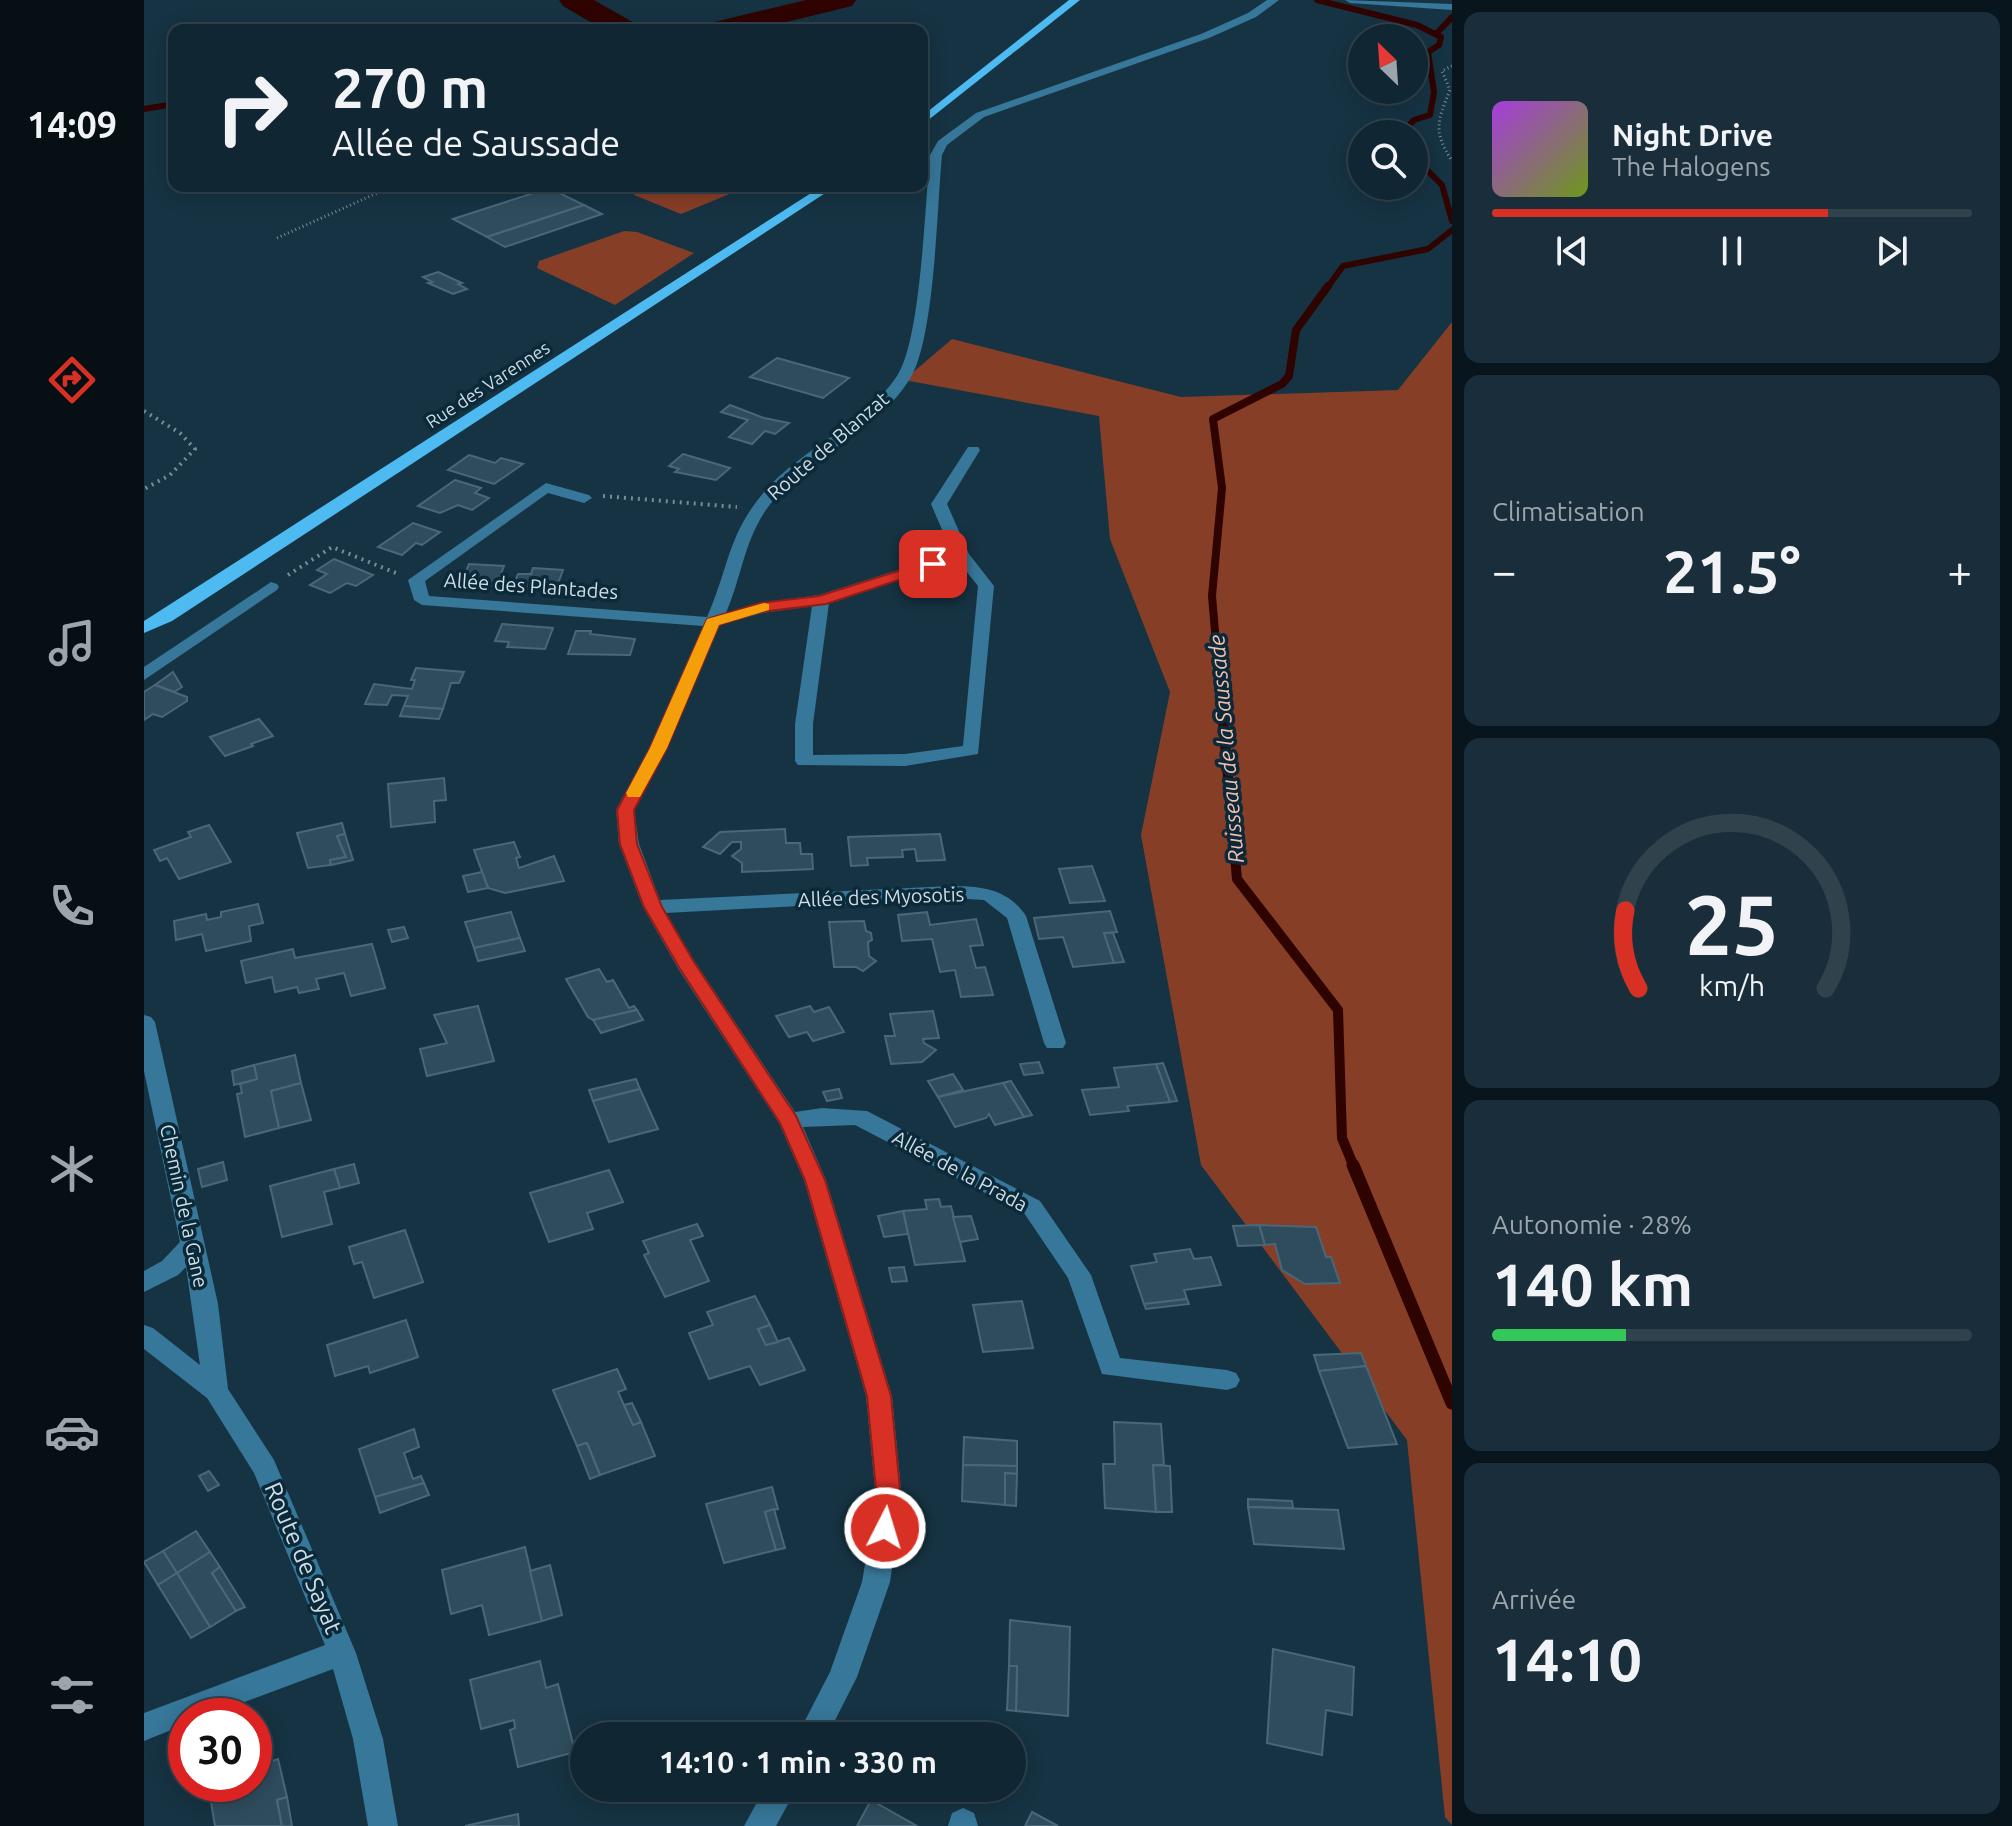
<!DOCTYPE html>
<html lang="fr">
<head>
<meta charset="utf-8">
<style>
	body { margin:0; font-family:Ubuntu,sans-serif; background:#192e3a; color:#f1f3f6; height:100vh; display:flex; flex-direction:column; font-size:30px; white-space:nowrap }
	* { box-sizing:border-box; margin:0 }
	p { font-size:26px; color:#9ca5ac }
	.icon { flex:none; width:44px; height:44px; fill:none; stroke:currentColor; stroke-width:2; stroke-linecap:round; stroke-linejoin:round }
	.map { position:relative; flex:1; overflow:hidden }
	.panel { display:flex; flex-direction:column; gap:12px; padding:12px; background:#09151c; width:560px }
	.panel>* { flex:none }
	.guide { position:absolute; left:24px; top:24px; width:760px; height:168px; border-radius:16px; box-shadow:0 4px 20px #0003,0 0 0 2px #30434d; background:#102632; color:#f1f3f6; overflow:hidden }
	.needle { width:52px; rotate:335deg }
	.buttons { position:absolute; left:1204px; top:24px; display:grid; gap:16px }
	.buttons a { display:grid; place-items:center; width:80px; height:80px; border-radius:50%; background:#102632; box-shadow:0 4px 20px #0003,0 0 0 2px #30434d; font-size:40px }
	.speed { position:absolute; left:24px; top:1698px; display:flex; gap:16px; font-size:40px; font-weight:700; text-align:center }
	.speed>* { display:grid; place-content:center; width:104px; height:104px; border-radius:50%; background:#102632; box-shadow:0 4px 20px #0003,0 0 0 2px #30434d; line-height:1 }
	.speed .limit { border:12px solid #d22; background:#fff; color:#111 }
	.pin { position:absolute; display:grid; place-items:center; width:68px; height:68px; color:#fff; margin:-34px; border-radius:16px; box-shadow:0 4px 12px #0006 }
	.me { position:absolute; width:88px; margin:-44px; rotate:5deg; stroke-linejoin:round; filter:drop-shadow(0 0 6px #0008) }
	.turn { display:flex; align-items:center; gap:28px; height:168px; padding:0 32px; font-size:36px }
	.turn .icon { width:104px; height:104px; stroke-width:2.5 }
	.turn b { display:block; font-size:56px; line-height:68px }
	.big { font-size:60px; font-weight:600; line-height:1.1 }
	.panel .card { flex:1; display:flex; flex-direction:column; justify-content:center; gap:12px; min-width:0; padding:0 28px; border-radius:16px; background:#192e3a }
	.panel .dial { align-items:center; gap:0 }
	.dial svg { height:208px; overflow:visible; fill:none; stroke:#30434d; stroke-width:7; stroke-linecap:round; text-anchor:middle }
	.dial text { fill:#f1f3f6; stroke:none }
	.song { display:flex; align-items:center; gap:24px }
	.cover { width:96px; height:96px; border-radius:12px; background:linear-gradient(135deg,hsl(280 70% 55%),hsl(80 70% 35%)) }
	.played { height:8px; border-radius:4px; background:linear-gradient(90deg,#d93025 70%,#30434d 70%) }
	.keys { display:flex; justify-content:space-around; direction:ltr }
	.heat { display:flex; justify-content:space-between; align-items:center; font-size:44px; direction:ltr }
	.charge { height:12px; border-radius:6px; background:linear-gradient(90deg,#34c759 28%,#30434d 0) }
	.trip { position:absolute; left:426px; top:1722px; width:456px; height:80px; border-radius:40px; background:#102632; box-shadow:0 4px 20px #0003,0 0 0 2px #30434d; font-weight:600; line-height:80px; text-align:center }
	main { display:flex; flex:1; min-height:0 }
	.tab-bar { display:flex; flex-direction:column; width:144px; justify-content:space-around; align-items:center; background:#060f14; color:#9ca5ac }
	.tab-bar .icon { width:56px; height:56px }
	.tab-bar .current { color:#d93025 }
	.tab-bar b { font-size:36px; color:#f1f3f6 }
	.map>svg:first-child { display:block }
	.green { fill:#873e27 }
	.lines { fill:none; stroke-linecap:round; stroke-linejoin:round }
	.stream-far3 { stroke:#2f0300; stroke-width:6 }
	.stream-far2 { stroke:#2f0300; stroke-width:8 }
	.stream-far1 { stroke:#2f0300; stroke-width:10 }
	.stream { stroke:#2f0300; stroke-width:13 }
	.river { fill:#2f0300; fill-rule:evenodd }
	.building { fill:#2f4c5d; stroke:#496779; stroke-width:2 }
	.path-far1 { stroke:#758c99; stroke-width:3; stroke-dasharray:1 3; stroke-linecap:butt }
	.path { stroke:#758c99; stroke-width:4; stroke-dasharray:2 5; stroke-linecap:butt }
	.minor { fill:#377799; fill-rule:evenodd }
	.major { fill:#4dbbf2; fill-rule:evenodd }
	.route { fill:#d93025; stroke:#8d1f18; stroke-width:2 }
	.slow { fill:#f59e0b }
	.labels { text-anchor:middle; stroke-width:7; stroke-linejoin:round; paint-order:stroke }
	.far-street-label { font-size:18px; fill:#ccdde7; stroke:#0b2938 }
	.street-label { font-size:20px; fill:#ccdde7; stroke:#0b2938 }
	.water-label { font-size:22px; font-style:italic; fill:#f2bfaf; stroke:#0b2938 }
	.near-street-label { font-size:24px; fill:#ccdde7; stroke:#0b2938 }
</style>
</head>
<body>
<main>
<nav class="tab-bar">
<b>14:09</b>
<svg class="icon current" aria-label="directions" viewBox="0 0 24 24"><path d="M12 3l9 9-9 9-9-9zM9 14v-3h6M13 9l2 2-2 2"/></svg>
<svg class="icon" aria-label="music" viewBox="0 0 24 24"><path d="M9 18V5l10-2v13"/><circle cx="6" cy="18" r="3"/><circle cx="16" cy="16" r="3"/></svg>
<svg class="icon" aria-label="phone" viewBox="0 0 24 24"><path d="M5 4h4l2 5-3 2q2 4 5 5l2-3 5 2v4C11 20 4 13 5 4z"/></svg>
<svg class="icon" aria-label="climate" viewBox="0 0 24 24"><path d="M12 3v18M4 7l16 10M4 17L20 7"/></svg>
<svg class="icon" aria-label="car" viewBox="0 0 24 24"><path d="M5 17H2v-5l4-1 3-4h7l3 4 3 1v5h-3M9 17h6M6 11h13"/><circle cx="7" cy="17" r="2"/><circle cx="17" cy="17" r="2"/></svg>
<svg class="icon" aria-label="filters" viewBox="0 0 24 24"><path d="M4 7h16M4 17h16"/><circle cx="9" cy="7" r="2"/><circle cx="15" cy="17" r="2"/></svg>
</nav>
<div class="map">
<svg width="1308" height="1826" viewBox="0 0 1308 1826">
	<rect width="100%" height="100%" fill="#163343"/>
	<g class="green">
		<polygon points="495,186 605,186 537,214 490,195"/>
		<polygon points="480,231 493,232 550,253 471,305 393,268 395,261"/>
		<polygon points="1308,322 1308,1825 1301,1817 1263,1440 1057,1165 997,835 1026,692 966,539 955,416 760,380 808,339 1037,397 1254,390"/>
	</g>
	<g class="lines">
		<g class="stream-far3">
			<polyline points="1173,0 1273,25 1297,37 1295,45 1284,52 1290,92 1286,115 1270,120 1257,134"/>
			<polyline points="1292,34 1308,17"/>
			<polyline points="0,109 30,104"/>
			<polyline points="1270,157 1298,185 1308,221"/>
			<polyline points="1183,288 1199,266 1284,249 1308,230"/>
		</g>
		<polyline class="stream-far2" points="1074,667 1068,596 1078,488 1069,419 1138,384 1145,376 1152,330 1184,286"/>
		<polyline class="stream-far1" points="1074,665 1093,879 1194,1010 1198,1138 1210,1167"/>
		<polyline class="stream" points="1209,1165 1308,1403"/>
		<g class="river">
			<polygon points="415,0 450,0 492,24 496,30 460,30 419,6"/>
			<polygon points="662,0 712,0 708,6 610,30 558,30 562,24"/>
		</g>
	</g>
	<g class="building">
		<polygon points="405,188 440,205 343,237 309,219"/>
		<polygon points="440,205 458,214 361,247 343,237"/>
		<polygon points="294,272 318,283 314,284 323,289 309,294 284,283 288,282 279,277"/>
		<polygon points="633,358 705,378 679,398 606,377"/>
		<polygon points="586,405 620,418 645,423 631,434 621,431 608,444 585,437 604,420 577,412"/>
		<polygon points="539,454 586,468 572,480 531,472 535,469 525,466"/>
		<polygon points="325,455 351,463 357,458 379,464 350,484 304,470"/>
		<polygon points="311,480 337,488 331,493 345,498 328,510 314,505 296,513 274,506"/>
		<polygon points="269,523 296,532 278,545 272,543 258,555 234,547"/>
		<polygon points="190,559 229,575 212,586 203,583 186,593 166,585 183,574 173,570"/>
		<polygon points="325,564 360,566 352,586 316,584"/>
		<polygon points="389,568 419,570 412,589 368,589 374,574 387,574"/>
		<polygon points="358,624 409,628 401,649 363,647 365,642 351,641"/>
		<polygon points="432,631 447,631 446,634 491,639 486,655 424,654"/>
		<polygon points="272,668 320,672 315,683 307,683 299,709 260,706 264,696 248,695 243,705 221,704 230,684 268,689 271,680 267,680"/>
		<polygon points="29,672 38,687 30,692 11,685"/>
		<polygon points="11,685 43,697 43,701 18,717 9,714 0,720 0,692"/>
		<polygon points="260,706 299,709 295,719 256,716"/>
		<polygon points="115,719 129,736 107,744 109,746 81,756 66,737"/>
		<polygon points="300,778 302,800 290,801 291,822 247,827 244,784"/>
		<polygon points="198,823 201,834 193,836 202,857 186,860 187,865 164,868 153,833"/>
		<polygon points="65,825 87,862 35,879 23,858 16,861 10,850 47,837 44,832"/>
		<polygon points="641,829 642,843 656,843 657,854 668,854 669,869 598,872 598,863 588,856 597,849 597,842 588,842 576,854 559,847 576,832"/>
		<polygon points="201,834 209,860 187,865 186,860 202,857 193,836"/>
		<polygon points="796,834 801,860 773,861 771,849 758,850 759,857 723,858 724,865 707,866 704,837"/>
		<polygon points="370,842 376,857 372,858 375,868 410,856 420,881 361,893 344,888 330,850"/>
		<polygon points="948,866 961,901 926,903 915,869"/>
		<polygon points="338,872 344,888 324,892 319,876"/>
		<polygon points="114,904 119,923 105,926 107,941 62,951 58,934 32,940 30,921 62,914 63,920 77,917 77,912"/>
		<polygon points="966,911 973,932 960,933 970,963 929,967 919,937 895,939 890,918"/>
		<polygon points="367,912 376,938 330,948 321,922"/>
		<polygon points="783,912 786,925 832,919 839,945 826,946 832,968 841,967 849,995 817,997 811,970 796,972 788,939 758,941 754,915"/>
		<polygon points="720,921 722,931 727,933 728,940 724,942 725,956 732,961 719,971 712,967 690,967 685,922"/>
		<polygon points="260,927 264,938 248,942 244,930"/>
		<polygon points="960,933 969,933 980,962 970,963"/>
		<polygon points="376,938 381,951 334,961 330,948"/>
		<polygon points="228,944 241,988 207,996 200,973 172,979 175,989 155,993 153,987 131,992 128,977 102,983 97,961 149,949 151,958"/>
		<polygon points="455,969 463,982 469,980 485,1008 490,1006 493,1010 449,1020 444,1017 422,979"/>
		<polygon points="334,1006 350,1061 283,1076 276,1049 303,1043 290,1015"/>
		<polygon points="666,1006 670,1012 685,1007 700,1032 669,1041 663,1032 645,1037 632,1016"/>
		<polygon points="493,1010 499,1020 457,1033 449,1020"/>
		<polygon points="789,1011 795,1038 779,1039 780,1043 792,1050 778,1062 747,1064 741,1036 751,1036 746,1014"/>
		<polygon points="151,1055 157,1083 127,1091 135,1128 101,1137 93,1094 98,1093 96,1084 113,1079 110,1065"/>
		<polygon points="895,1062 899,1073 880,1075 876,1064"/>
		<polygon points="1019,1063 1033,1101 1026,1102 1012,1064"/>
		<polygon points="1012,1064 1026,1102 983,1106 985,1111 946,1115 938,1090 975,1087 970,1068"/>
		<polygon points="110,1065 113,1079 90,1085 88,1071"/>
		<polygon points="809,1074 819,1090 794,1097 784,1081"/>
		<polygon points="492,1079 496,1089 449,1101 445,1090"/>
		<polygon points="867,1081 888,1115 880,1117 859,1083"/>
		<polygon points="157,1083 167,1120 135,1128 127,1091"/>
		<polygon points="859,1083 880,1117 851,1125 845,1114 842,1118 811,1127 794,1097"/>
		<polygon points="496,1089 514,1129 465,1142 449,1101"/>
		<polygon points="695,1089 698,1098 683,1101 679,1092"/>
		<polygon points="79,1162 83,1180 58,1187 54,1169"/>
		<polygon points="210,1164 215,1183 196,1188 190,1169"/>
		<polygon points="190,1169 196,1188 180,1192 188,1224 138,1237 126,1186"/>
		<polygon points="465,1170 479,1202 443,1213 449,1229 405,1242 386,1193"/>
		<polygon points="795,1199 797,1207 807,1206 821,1261 771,1265 759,1211 783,1209 781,1200"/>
		<polygon points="759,1211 764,1234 740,1237 734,1216"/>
		<polygon points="827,1216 834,1239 816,1242 809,1217"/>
		<polygon points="553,1224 559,1236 546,1240 565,1281 521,1297 500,1255 505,1253 499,1241"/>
		<polygon points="1115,1225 1172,1227 1182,1257 1187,1257 1196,1283 1161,1284 1138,1270 1131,1244 1121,1245"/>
		<polygon points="1115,1225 1121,1245 1094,1246 1089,1226"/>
		<polygon points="261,1230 279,1282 230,1298 218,1262 210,1264 205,1247"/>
		<polygon points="1046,1249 1050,1259 1067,1257 1077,1285 1040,1290 1043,1299 1000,1304 987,1266 1013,1262 1010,1254"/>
		<polygon points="760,1267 763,1281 748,1282 745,1268"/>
		<polygon points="611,1296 626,1325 614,1329 622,1345 645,1338 661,1370 616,1385 606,1366 565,1379 545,1333 569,1325 563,1312"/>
		<polygon points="1043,1299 1045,1304 1002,1309 1000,1304"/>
		<polygon points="878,1301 889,1348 839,1352 829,1305"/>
		<polygon points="262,1320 274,1357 226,1373 224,1366 191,1376 183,1345"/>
		<polygon points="626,1325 634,1342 622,1345 614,1329"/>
		<polygon points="1217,1353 1222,1366 1175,1371 1170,1355"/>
		<polygon points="1222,1366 1253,1444 1204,1448 1175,1371"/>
		<polygon points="473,1369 482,1389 474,1392 489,1425 497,1422 511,1456 456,1475 443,1443 433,1446 409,1390"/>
		<polygon points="488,1403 497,1422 489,1425 480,1405"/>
		<polygon points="970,1422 1017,1424 1020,1465 1009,1465 1012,1512 961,1508 959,1464 971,1464"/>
		<polygon points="270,1429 275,1447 260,1453 269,1479 277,1476 280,1483 231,1497 215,1449"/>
		<polygon points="820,1437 873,1441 873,1466 819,1465"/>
		<polygon points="443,1443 456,1475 446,1479 433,1446"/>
		<polygon points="819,1465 873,1466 873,1474 861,1473 861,1505 818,1501"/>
		<polygon points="1009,1465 1026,1466 1028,1512 1012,1512"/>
		<polygon points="65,1471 75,1485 64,1491 55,1476"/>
		<polygon points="861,1473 873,1474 872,1506 861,1505"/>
		<polygon points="280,1483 285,1495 236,1513 231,1497"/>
		<polygon points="628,1487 634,1509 621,1512 632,1550 580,1563 562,1504"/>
		<polygon points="1104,1499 1148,1501 1149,1508 1104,1507"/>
		<polygon points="1104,1507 1194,1510 1200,1549 1110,1544"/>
		<polygon points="630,1509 641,1548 632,1550 621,1512"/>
		<polygon points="52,1531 66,1552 33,1573 19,1551"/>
		<polygon points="381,1547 398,1621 345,1635 338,1605 307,1614 298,1570"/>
		<polygon points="19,1551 33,1573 14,1585 0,1562"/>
		<polygon points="66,1552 76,1567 68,1573 92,1611 66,1627 33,1573"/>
		<polygon points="406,1565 418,1615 398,1621 386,1571"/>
		<polygon points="76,1567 101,1607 92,1611 68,1573"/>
		<polygon points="33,1573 66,1627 47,1638 14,1585"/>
		<polygon points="866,1620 926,1627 924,1716 872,1711 873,1666 865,1666"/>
		<polygon points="1129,1649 1210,1667 1208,1715 1182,1710 1178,1755 1123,1743"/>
		<polygon points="396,1661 402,1688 414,1684 431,1752 374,1767 366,1730 371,1728 370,1720 337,1729 326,1680"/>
		<polygon points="865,1666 873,1666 872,1711 863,1710"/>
		<polygon points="134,1759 143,1797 133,1800 138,1826 71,1826 64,1784 110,1784 110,1767"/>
		<polygon points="143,1797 148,1826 138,1826 133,1800"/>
		<polygon points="727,1800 773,1826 713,1826"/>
		<polygon points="888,1812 914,1826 881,1826"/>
		<polygon points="374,1814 375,1826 321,1826"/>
	</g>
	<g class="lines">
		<g class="path-far1">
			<path d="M1308,66l-10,5 8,19c-13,32 -17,41 2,71"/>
			<polyline points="133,238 249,186"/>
		</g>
		<g class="path">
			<polyline points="0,411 36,433 51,449 26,475 0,489"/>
			<polyline points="459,496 593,507"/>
			<polyline points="144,575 188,547 252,573"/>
		</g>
		<g class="minor">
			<path d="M1123,0h12l-23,17 -47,21 -225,79 -37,28 -5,10c-5,52 -7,180 -31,222 -31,53 -96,76 -135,120 -32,37 -32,74 -50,116l34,-10 59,-8 133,-42 -21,-49 37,-57h10l2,3 -33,54 22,50 25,32 -16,168 -73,12 -107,-1 -3,-4v-37l17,-118 -50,7 -42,12 -53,123 -33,62 5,34 21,56 291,-14c31,0 57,3 75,30l40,127 -3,5h-16l-3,-5 -37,-125 -23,-18 -33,-2 -285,15 29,49 100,150 27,-4 45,3 173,90 51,74 29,83 107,12 9,3 4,7 -4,7 -9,3 -125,-16 -34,-96 -44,-65 -169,-88 -52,2 23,53 66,216 10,104 -12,82 -33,95 -30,59h-30l33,-64 32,-90 14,-82 -10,-104 -62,-216 -25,-57 -100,-153 -36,-63 -24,-63 -3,-34 33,-62 54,-122 -281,-21 -8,-5 -6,-20 138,-97 43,12 3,3 -8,5 -36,-10 -123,88 4,15 278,21c22,-49 20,-82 58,-126 36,-42 99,-66 132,-115 24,-36 28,-173 33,-221l8,-14 38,-28 225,-79 47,-21zM814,561l20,25 -15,160 -58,8 -92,1v-31l16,-121z"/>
			<polygon points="1201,0 1308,4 1308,10 1206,3"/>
			<polygon points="127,582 133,584 135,587 133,590 0,680 0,667"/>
			<polygon points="0,1015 7,1017 11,1022 74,1304 84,1389 130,1460 212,1653 239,1739 254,1826 224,1826 209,1739 189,1669 63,1716 42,1716 42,1724 0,1741 0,1713 181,1645 110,1473 63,1398 0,1349 0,1325 9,1328 56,1365 42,1267 34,1275 0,1292 0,1271 18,1261 36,1242 0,1071"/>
			<polygon points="621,1788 653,1788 632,1826 600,1826"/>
			<polygon points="819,1808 830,1813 834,1826 804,1826 808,1813"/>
		</g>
		<g class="major">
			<polygon points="925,0 936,0 778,125 778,116"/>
			<polygon points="678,186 692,186 28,621 0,633 0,621"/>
		</g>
	</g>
	<polygon class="route" points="789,560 794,561 794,567 682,604 617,612 575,625 523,748 490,810 493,844 518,907 550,962 652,1116 681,1180 747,1396 757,1500 749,1535 741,1538 732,1535 728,1528 733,1500 723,1396 661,1180 636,1123 536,969 500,907 476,844 473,810 506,748 563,619 616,603 675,596"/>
	<polygon class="slow" points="620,603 625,604 625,610 575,625 523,748 496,797 484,797 482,793 506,748 563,619"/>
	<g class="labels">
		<g class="far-street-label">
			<text transform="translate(344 385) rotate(-33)" y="6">Rue des Varennes</text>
		</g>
		<g class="street-label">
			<text transform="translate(684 446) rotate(-41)" y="7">Route de Blanzat</text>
			<text transform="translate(387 586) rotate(4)" y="7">Allée des Plantades</text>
			<text transform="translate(737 897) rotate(-2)" y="7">Allée des Myosotis</text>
			<text transform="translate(816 1171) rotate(28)" y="7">Allée de la Prada</text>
			<text transform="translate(40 1206) rotate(78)" y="7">Chemin de la Gane</text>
		</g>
		<g class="water-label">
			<text transform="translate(1082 749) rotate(-95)" y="8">Ruisseau de la Saussade</text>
		</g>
		<g class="near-street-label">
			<text transform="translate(159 1558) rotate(67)" y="8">Route de Sayat</text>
		</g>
	</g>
</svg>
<div class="buttons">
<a><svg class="needle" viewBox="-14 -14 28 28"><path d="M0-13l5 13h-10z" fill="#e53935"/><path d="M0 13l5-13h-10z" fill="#9ca5ac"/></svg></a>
<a><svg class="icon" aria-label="search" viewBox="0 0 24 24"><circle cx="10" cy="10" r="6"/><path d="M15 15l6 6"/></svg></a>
</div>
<div class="speed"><div class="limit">30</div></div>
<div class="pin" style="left:789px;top:564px;background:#d93025"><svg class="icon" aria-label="arrive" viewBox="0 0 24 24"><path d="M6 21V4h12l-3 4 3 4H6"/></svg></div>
<svg class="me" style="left:741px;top:1528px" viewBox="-20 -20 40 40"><circle r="17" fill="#d93025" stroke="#fff" stroke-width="3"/><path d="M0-11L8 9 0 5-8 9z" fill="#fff"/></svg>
<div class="trip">14:10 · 1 min · 330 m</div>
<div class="guide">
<div class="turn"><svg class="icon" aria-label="right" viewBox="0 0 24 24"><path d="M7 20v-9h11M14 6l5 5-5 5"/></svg><div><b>270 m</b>Allée de Saussade</div></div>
</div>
</div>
<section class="panel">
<div class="card">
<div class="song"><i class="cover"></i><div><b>Night Drive</b><p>The Halogens</p></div></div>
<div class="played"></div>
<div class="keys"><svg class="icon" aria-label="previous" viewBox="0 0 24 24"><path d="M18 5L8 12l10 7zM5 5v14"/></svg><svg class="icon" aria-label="pause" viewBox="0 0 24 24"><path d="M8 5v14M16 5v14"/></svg><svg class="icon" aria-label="next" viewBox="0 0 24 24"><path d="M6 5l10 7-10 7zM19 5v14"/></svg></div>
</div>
<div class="card"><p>Climatisation</p>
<div class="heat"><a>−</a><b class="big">21.5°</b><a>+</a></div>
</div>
<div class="card dial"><svg viewBox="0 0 100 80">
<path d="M14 69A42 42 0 1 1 86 69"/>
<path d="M14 69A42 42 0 0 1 9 39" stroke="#d93025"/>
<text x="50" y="56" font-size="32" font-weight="700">25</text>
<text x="50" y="72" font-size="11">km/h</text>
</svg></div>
<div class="card"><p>Autonomie · 28%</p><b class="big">140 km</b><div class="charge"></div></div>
<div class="card"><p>Arrivée</p><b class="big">14:10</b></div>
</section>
</main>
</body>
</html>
